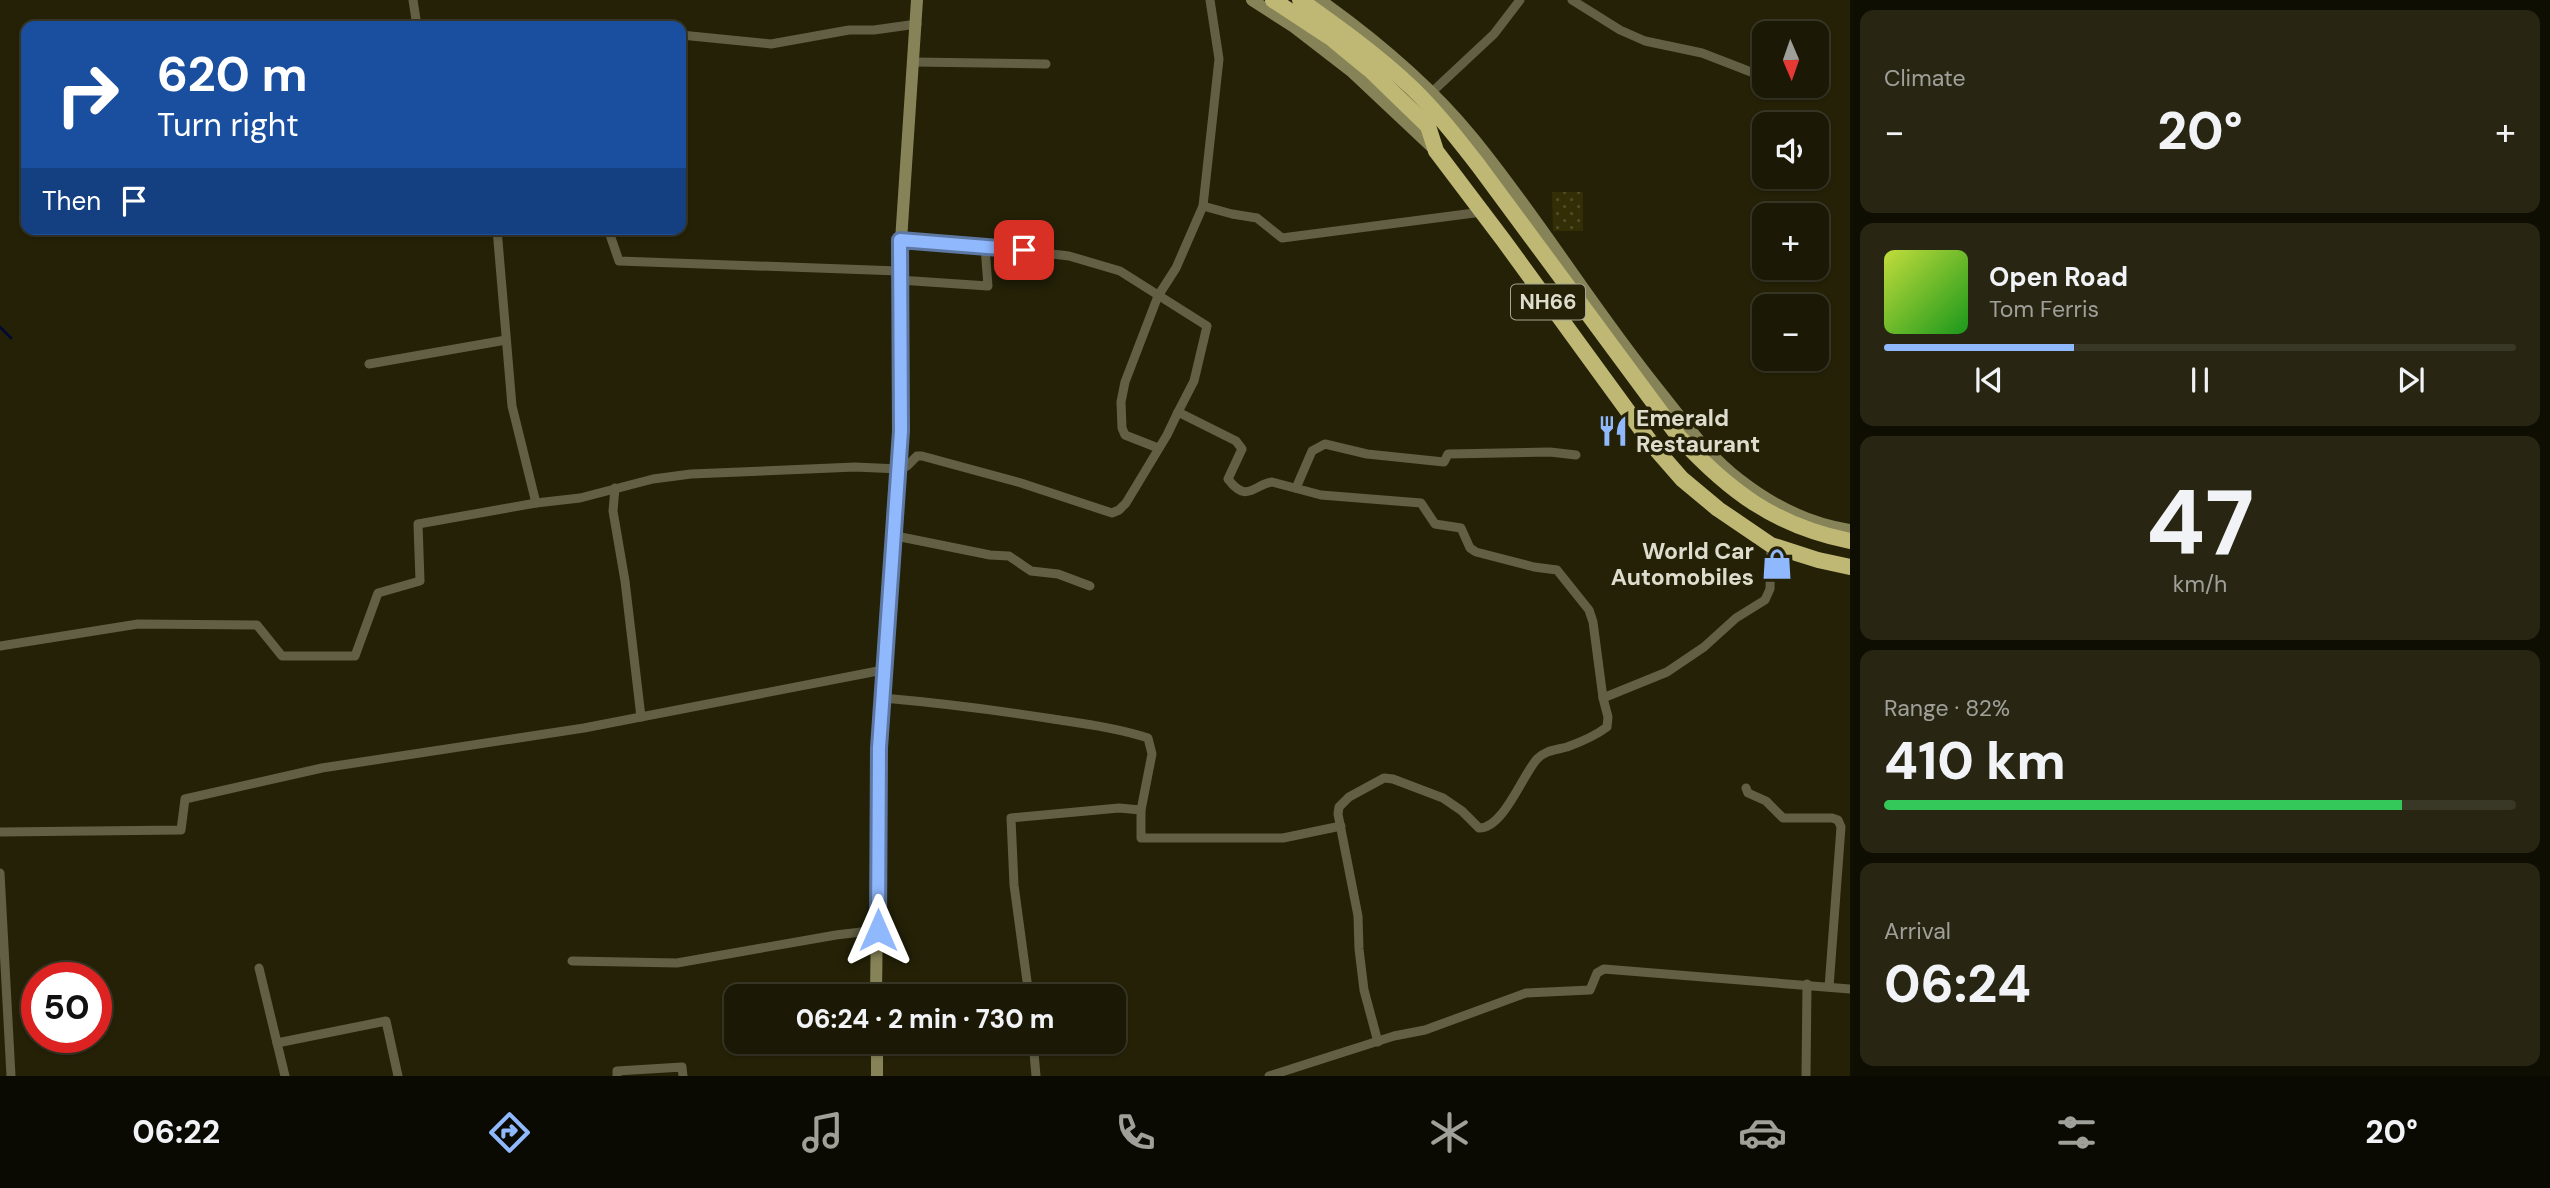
<!DOCTYPE html>
<html lang="en">
<head>
<meta charset="utf-8">
<style>
	body { margin:0; font-family:"DM Sans",sans-serif; background:#282613; color:#f1f3f6; height:100vh; display:flex; flex-direction:column; font-size:26px; white-space:nowrap }
	* { box-sizing:border-box; margin:0 }
	p { font-size:23px; color:#a0a09a }
	.icon { flex:none; width:38px; height:38px; fill:none; stroke:currentColor; stroke-width:2; stroke-linecap:round; stroke-linejoin:round }
	.map { position:relative; flex:1; overflow:hidden }
	.details { display:flex; flex-direction:column; gap:10px; padding:10px; background:#0f0e03; width:700px }
	.details>* { flex:none }
	.guide { position:absolute; left:21px; top:21px; width:665px; height:214px; border-radius:14px; box-shadow:0 2px 5px #0004,0 0 0 2px #393827; background:#1a4fa0; color:#fff; overflow:hidden }
	.needle { width:46px; rotate:178deg }
	.controls { position:absolute; left:1752px; top:21px; display:grid; gap:14px }
	.controls a { display:grid; place-items:center; width:77px; height:77px; border-radius:14px; background:#1b1905; box-shadow:0 2px 5px #0004,0 0 0 2px #393827; font-size:35px }
	.speed { position:absolute; left:21px; top:962px; display:flex; gap:14px; font-size:35px; font-weight:700; text-align:center }
	.speed>* { display:grid; place-content:center; width:91px; height:91px; border-radius:50%; background:#1b1905; box-shadow:0 2px 5px #0004,0 0 0 2px #393827; line-height:1 }
	.speed .limit { border:10px solid #d22; background:#fff; color:#111 }
	.pin { position:absolute; display:grid; place-items:center; width:60px; height:60px; color:#fff; margin:-30px; border-radius:14px; box-shadow:0 4px 10px #0006 }
	.me { position:absolute; width:77px; margin:-38px; rotate:0deg; stroke-linejoin:round; filter:drop-shadow(0 0 5px #0008) }
	.turn { display:flex; align-items:center; gap:24px; height:147px; padding:0 21px; font-size:32px }
	.turn .icon { width:91px; height:91px; stroke-width:2.5 }
	.turn b { display:block; font-size:49px; line-height:60px }
	.then { display:flex; align-items:center; height:66px; padding:0 21px; background:#0003; gap:14px; font-size:26px }
	.big { font-size:52px; font-weight:800; line-height:1.1 }
	.details .tile { flex:1; display:flex; flex-direction:column; justify-content:center; gap:10px; min-width:0; padding:0 24px; border-radius:14px; background:#282613 }
	.details .dial { align-items:center; gap:0 }
	.dial b { font-size:91px; line-height:1 }
	.song { display:flex; align-items:center; gap:21px }
	.cover { width:84px; height:84px; border-radius:10px; background:linear-gradient(135deg,hsl(70 70% 55%),hsl(120 70% 35%)) }
	.played { height:7px; border-radius:4px; background:linear-gradient(90deg,#90b8fd 30%,#393827 30%) }
	.keys { display:flex; justify-content:space-around; direction:ltr }
	.heat { display:flex; justify-content:space-between; align-items:center; font-size:38px; direction:ltr }
	.charge { height:10px; border-radius:5px; background:linear-gradient(90deg,#34c759 82%,#393827 0) }
	.trip { position:absolute; left:724px; top:984px; width:402px; height:70px; border-radius:14px; background:#1b1905; box-shadow:0 2px 5px #0004,0 0 0 2px #393827; font-weight:800; line-height:70px; text-align:center }
	.tabs { display:flex; height:112px; justify-content:space-around; align-items:center; background:#0b0a02; color:#a0a09a }
	.tabs .icon { width:49px; height:49px }
	.tabs .selected { color:#90b8fd }
	.tabs b { font-size:32px; color:#f1f3f6 }
	main { display:flex; flex:1; min-height:0 }
	.map>svg:first-child { display:block }
	.park { fill:url(#park-dots) }
	.lines { fill:none; stroke-linecap:round; stroke-linejoin:round }
	.stream { stroke:#000935; stroke-width:2.5 }
	.street { stroke:#625f45; stroke-width:9 }
	.secondary { stroke:#878358; stroke-width:12 }
	.highway { stroke:#bfb874; stroke-width:16 }
	.route-casing { stroke:#5e78a4; stroke-width:18 }
	.route { stroke:#90b8fd; stroke-width:12 }
	.labels { text-anchor:middle; stroke-width:7; stroke-linejoin:round; paint-order:stroke }
	.shield { fill:#242107; stroke:#a6a592; stroke-width:2 }
	.shield-label { font-size:21px; font-weight:bold; fill:#deddcd }
	.poi-label { font-size:23px; font-weight:bold; fill:#deddcd; stroke:#242107; text-anchor:start }
</style>
</head>
<body>
<main>
<div class="map">
<svg width="1850" height="1076" viewBox="0 0 1850 1076">
	<defs>
		<pattern id="park-dots" width="8" height="8" patternUnits="userSpaceOnUse" patternTransform="scale(1.75)"><rect width="8" height="8" fill="#332e06"/><path d="M2 2h.1M6 6h.1" fill="none" stroke="#504c29" stroke-width="1.8" stroke-linecap="round"/></pattern>
	</defs>
	<rect width="100%" height="100%" fill="#242107"/>
	<polygon class="park" points="1552,192 1583,192 1583,231 1553,231"/>
	<g class="lines">
		<polyline class="stream" points="0,327 11,338"/>
		<g class="street">
			<polyline points="413,0 417,26"/>
			<polyline points="1572,0 1620,30 1645,41 1702,53 1764,77"/>
			<polyline points="681,35 771,44 849,30 874,30 917,24"/>
			<polyline points="915,62 1046,64"/>
			<polyline points="1799,86 1802,86"/>
			<polyline points="1432,92 1494,34 1520,0"/>
			<polyline points="1203,206 1232,214 1257,218 1282,238 1482,212"/>
			<polyline points="497,229 512,406 536,503 580,498 653,479 691,474 855,467 899,469 907,466 917,456 922,456 1021,483 1112,513 1119,510 1126,503 1167,435 1178,412"/>
			<polyline points="608,229 619,261 899,271"/>
			<path d="M900,240l101,8 68,8 51,15 87,55 -13,55 -16,31 58,29 6,8 -14,30c19,25 25,6 44,3l49,13 100,8 14,21 26,4 9,20 6,4 58,15 23,3 32,40 4,12 10,76"/>
			<polyline points="899,280 988,286 985,247"/>
			<polyline points="369,364 506,340"/>
			<polyline points="1158,448 1125,435 1122,428 1121,402 1125,382 1158,296 1176,268 1203,206 1219,59 1210,0"/>
			<polyline points="615,488 613,511 625,581 641,717"/>
			<polyline points="1296,488 1312,451 1325,444 1367,454 1444,462 1448,454 1550,452 1576,455"/>
			<polyline points="896,536 990,555 1009,556 1031,571 1058,574 1090,586"/>
			<polyline points="0,646 138,624 257,625 282,656 355,656 378,593 420,581 418,524 536,503"/>
			<path d="M883,698c57,5 113,12 170,21 32,5 64,9 95,19l4,16 -11,56"/>
			<polyline points="1746,788 1748,793 1766,801 1783,818 1832,818 1838,820 1841,827 1829,987"/>
			<polyline points="0,832 181,830 185,799 322,768 584,728 883,670"/>
			<polyline points="0,873 11,1076"/>
			<polyline points="572,961 677,963 836,935 878,930"/>
			<polyline points="259,968 285,1076"/>
			<polyline points="1029,996 1014,885 1011,818 1119,808 1141,810 1141,838 1283,838 1341,826"/>
			<polyline points="1033,1041 1036,1076"/>
			<path d="M1378,1042l-14,-52 -5,-41 -1,-33 -20,-102 1,-7 10,-10 35,-19 9,1 50,19 19,13 17,17c24,1 43,-52 58,-69 9,-9 19,-9 30,-12 14,-5 28,-11 40,-20l1,-10 -5,-19 64,-26 37,-25 32,-29 29,-18 5,-11 1,-44"/>
			<polyline points="277,1043 386,1021 398,1076"/>
			<polyline points="617,1076 617,1071 682,1067 683,1076"/>
			<polyline points="1269,1076 1394,1036 1425,1030 1526,993 1590,990 1597,973 1604,969 1850,989"/>
			<polyline points="1806,1076 1807,984"/>
		</g>
		<g class="secondary">
			<polyline points="1252,0 1294,27 1351,71 1435,150"/>
			<path d="M1320,0c56,40 109,84 153,138 67,82 122,174 189,256 24,30 47,63 78,86 32,25 70,44 110,50"/>
			<polyline points="876,996 879,748 901,431 899,271 917,0"/>
			<polyline points="877,1041 877,1076"/>
		</g>
		<g class="highway">
			<polyline points="1273,0 1331,38 1370,70 1428,126 1436,151 1504,241 1654,447 1682,479 1718,509 1771,545 1818,560 1850,567"/>
			<path d="M1300,0c38,27 77,55 111,87 25,24 46,51 67,78l201,272c50,54 96,89 171,104"/>
		</g>
	</g>
	<g class="lines">
		<defs>
			<polyline id="route" points="878,930 879,748 901,431 900,240 1024,250"/>
		</defs>
		<use href="#route" class="route-casing"/>
		<use href="#route" class="route"/>
	</g>
	<defs>
		<symbol id="restaurant-bare" viewBox="-9 -9 18 18"><path d="M-5-6h1v4h1v-4h1v4h1v-4h1v5L-1.5 .5V6h-2V.5L-5-1ZM5-6V6H3V1.5H1.5Q1.5-4 5-6Z" fill="#90b8fd" stroke="#242107" stroke-width="2.5" paint-order="stroke"/></symbol>
		<symbol id="shop-bare" viewBox="-9 -9 18 18"><path d="M-5-2.5h2.3a2.7 3.5 0 0 1 5.4 0H5L5.5 6h-11ZM-1.5-2.5h3a1.5 2.3 0 0 0-3 0Z" fill="#90b8fd" stroke="#242107" stroke-width="2.5" paint-order="stroke"/></symbol>
	</defs>
	<g fill-rule="evenodd">
		<use href="#restaurant-bare" x="1591" y="409" width="44" height="44"/>
		<use href="#shop-bare" x="1755" y="542" width="44" height="44"/>
	</g>
	<g class="labels">
		<rect class="shield" x="1511" y="284.5" width="74" height="35" rx="5"/>
		<g class="shield-label">
			<text x="1548" y="309">NH66</text>
		</g>
		<g class="poi-label">
			<text x="1636" y="426">Emerald<tspan x="1636" dy="26">Restaurant</tspan></text>
			<text x="1754" y="559" text-anchor="end">World Car<tspan x="1754" dy="26">Automobiles</tspan></text>
		</g>
	</g>
</svg>
<div class="controls">
<a><svg class="needle" viewBox="-14 -14 28 28"><path d="M0-13l5 13h-10z" fill="#e53935"/><path d="M0 13l5-13h-10z" fill="#a0a09a"/></svg></a>
<a><svg class="icon" aria-label="sound" viewBox="0 0 24 24"><path d="M4 9h4l5-4v14l-5-4H4zM17 9q2 3 0 6"/></svg></a>
<a>+</a>
<a>−</a>
</div>
<div class="speed"><div class="limit">50</div></div>
<div class="pin" style="left:1024px;top:250px;background:#d93025"><svg class="icon" aria-label="arrive" viewBox="0 0 24 24"><path d="M6 21V4h12l-3 4 3 4H6"/></svg></div>
<svg class="me" style="left:878px;top:930px" viewBox="-20 -20 40 40"><path d="M0-17L14 15 0 8-14 15z" fill="#90b8fd" stroke="#fff" stroke-width="4"/></svg>
<div class="trip">06:24 · 2 min · 730 m</div>
<div class="guide">
<div class="turn"><svg class="icon" aria-label="right" viewBox="0 0 24 24"><path d="M7 20v-9h11M14 6l5 5-5 5"/></svg><div><b>620 m</b>Turn right</div></div>
<div class="then">Then<svg class="icon" aria-label="arrive" viewBox="0 0 24 24"><path d="M6 21V4h12l-3 4 3 4H6"/></svg></div>
</div>
</div>
<section class="details">
<div class="tile"><p>Climate</p>
<div class="heat"><a>−</a><b class="big">20°</b><a>+</a></div>
</div>
<div class="tile">
<div class="song"><i class="cover"></i><div><b>Open Road</b><p>Tom Ferris</p></div></div>
<div class="played"></div>
<div class="keys"><svg class="icon" aria-label="previous" viewBox="0 0 24 24"><path d="M18 5L8 12l10 7zM5 5v14"/></svg><svg class="icon" aria-label="pause" viewBox="0 0 24 24"><path d="M8 5v14M16 5v14"/></svg><svg class="icon" aria-label="next" viewBox="0 0 24 24"><path d="M6 5l10 7-10 7zM19 5v14"/></svg></div>
</div>
<div class="tile dial"><b>47</b><p>km/h</p></div>
<div class="tile"><p>Range · 82%</p><b class="big">410 km</b><div class="charge"></div></div>
<div class="tile"><p>Arrival</p><b class="big">06:24</b></div>
</section>
</main>
<nav class="tabs">
<b>06:22</b>
<svg class="icon selected" aria-label="directions" viewBox="0 0 24 24"><path d="M12 3l9 9-9 9-9-9zM9 14v-3h6M13 9l2 2-2 2"/></svg>
<svg class="icon" aria-label="music" viewBox="0 0 24 24"><path d="M9 18V5l10-2v13"/><circle cx="6" cy="18" r="3"/><circle cx="16" cy="16" r="3"/></svg>
<svg class="icon" aria-label="phone" viewBox="0 0 24 24"><path d="M5 4h4l2 5-3 2q2 4 5 5l2-3 5 2v4C11 20 4 13 5 4z"/></svg>
<svg class="icon" aria-label="climate" viewBox="0 0 24 24"><path d="M12 3v18M4 7l16 10M4 17L20 7"/></svg>
<svg class="icon" aria-label="car" viewBox="0 0 24 24"><path d="M5 17H2v-5l4-1 3-4h7l3 4 3 1v5h-3M9 17h6M6 11h13"/><circle cx="7" cy="17" r="2"/><circle cx="17" cy="17" r="2"/></svg>
<svg class="icon" aria-label="filters" viewBox="0 0 24 24"><path d="M4 7h16M4 17h16"/><circle cx="9" cy="7" r="2"/><circle cx="15" cy="17" r="2"/></svg>
<b>20°</b>
</nav>
</body>
</html>
